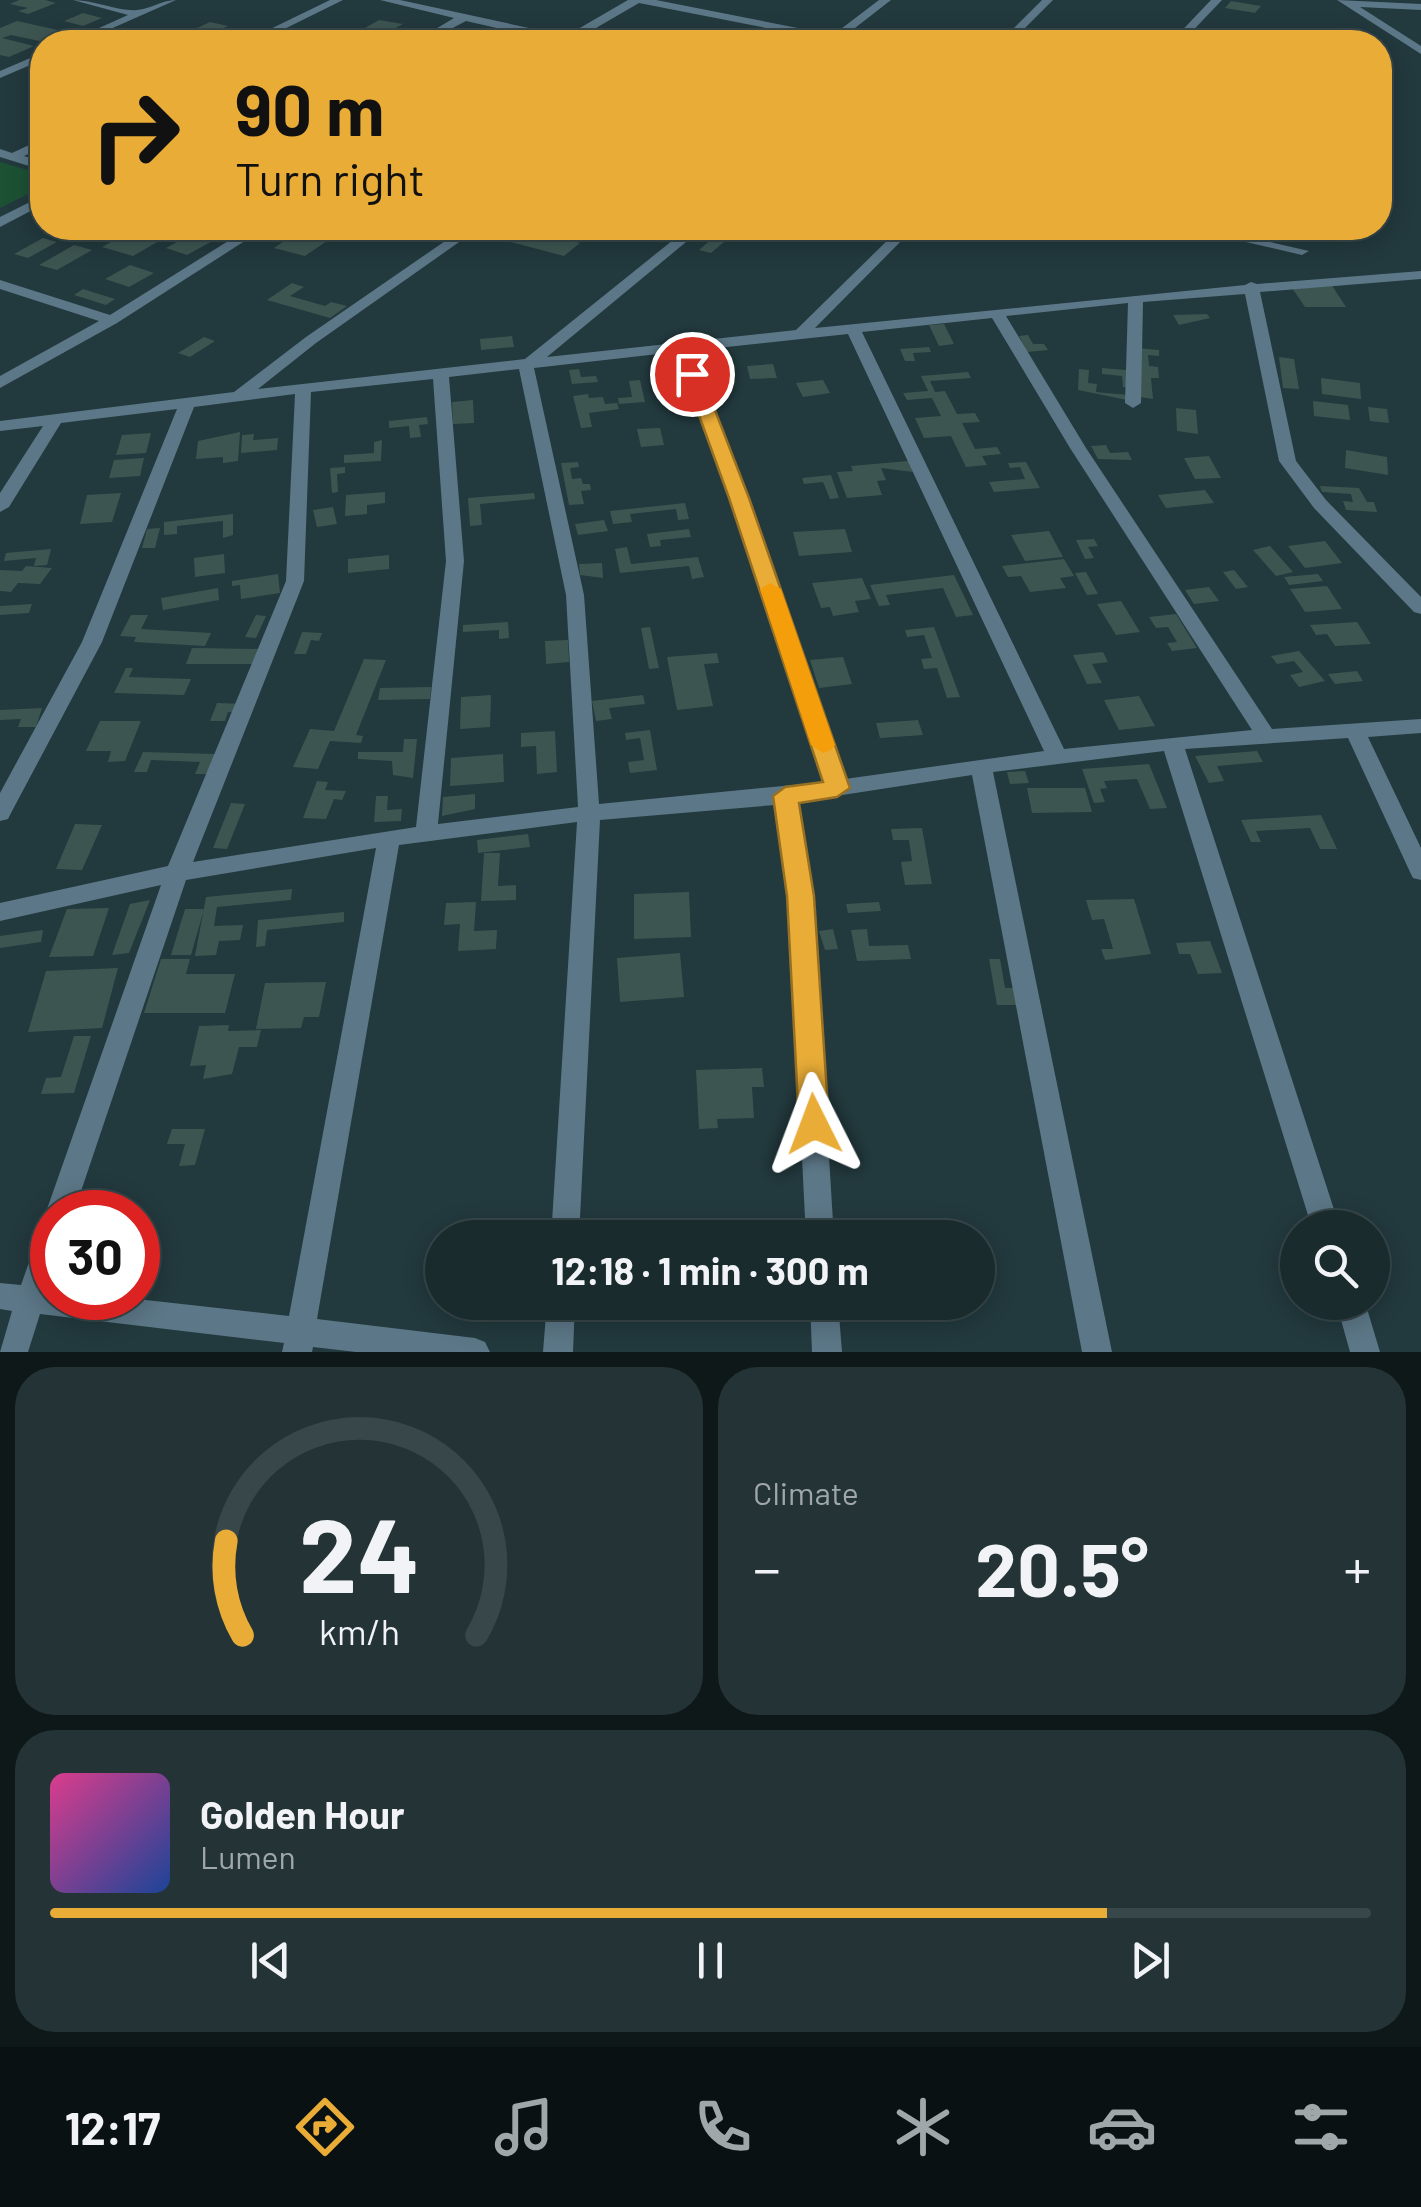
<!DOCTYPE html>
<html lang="en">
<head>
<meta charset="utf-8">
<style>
	body { margin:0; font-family:Barlow,sans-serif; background:#233336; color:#f1f3f6; height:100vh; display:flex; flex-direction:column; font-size:38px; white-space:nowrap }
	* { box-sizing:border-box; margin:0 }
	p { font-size:32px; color:#9fa7aa }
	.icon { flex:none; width:55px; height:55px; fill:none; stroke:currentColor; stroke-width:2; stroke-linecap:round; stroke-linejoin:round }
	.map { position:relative; height:1352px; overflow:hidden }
	.panel { display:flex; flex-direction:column; gap:15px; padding:15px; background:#0e1819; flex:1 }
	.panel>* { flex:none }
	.top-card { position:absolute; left:30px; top:30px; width:1362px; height:210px; border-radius:40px; box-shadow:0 5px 25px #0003,0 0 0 2px #38474a; background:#e8ac37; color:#111; overflow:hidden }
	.controls { position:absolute; left:1280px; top:1210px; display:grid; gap:20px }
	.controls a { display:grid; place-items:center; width:110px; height:110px; border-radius:50%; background:#1a2b2e; box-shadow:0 5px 25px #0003,0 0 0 2px #38474a; font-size:50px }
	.speed { position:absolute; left:30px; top:1190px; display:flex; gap:20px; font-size:50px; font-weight:700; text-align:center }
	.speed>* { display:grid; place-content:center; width:130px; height:130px; border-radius:50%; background:#1a2b2e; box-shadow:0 5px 25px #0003,0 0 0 2px #38474a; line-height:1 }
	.speed .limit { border:15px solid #d22; background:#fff; color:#111 }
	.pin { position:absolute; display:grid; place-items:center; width:85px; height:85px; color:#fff; margin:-42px; border:5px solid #fff; border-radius:50%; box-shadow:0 2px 10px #0007 }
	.me { position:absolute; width:110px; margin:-55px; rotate:357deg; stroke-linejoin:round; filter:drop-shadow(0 0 8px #0008) }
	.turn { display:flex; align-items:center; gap:35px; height:210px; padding:0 40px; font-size:45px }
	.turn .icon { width:130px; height:130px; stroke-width:2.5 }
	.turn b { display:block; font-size:70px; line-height:85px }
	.big { font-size:75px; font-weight:700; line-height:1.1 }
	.panel .widget { flex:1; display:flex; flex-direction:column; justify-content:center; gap:15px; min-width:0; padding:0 35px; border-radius:40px; background:#233336 }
	.panel .dial { align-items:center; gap:0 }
	.dial svg { height:260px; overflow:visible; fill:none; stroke:#38474a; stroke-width:7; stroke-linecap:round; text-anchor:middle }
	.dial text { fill:#f1f3f6; stroke:none }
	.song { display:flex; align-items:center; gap:30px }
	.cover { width:120px; height:120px; border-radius:15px; background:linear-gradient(135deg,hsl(330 70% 55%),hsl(220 70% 35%)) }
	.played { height:10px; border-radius:5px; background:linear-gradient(90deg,#e8ac37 80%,#38474a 80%) }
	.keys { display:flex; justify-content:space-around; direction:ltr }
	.heat { display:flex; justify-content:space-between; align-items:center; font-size:55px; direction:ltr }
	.panel .tiles { flex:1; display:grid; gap:15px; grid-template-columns:1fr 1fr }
	.widget:last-child { grid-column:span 2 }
	.trip { position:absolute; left:425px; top:1220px; width:570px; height:100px; border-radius:50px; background:#1a2b2e; box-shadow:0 5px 25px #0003,0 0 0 2px #38474a; font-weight:700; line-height:100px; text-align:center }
	.tab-bar { display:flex; height:160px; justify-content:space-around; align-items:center; background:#0a1112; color:#9fa7aa }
	.tab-bar .icon { width:70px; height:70px }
	.tab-bar .current { color:#e8ac37 }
	.tab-bar b { font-size:45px; color:#f1f3f6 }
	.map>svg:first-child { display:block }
	.green { fill:#1c5134 }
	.building { fill:#3d5551 }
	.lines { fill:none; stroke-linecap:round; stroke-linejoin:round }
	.street { fill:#5c7787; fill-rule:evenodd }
	.route { fill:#e8ac37; stroke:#977024; stroke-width:2.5 }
	.slow { fill:#f59e0b }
</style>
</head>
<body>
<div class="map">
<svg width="1421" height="1352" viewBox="0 0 1421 1352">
	<rect width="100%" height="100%" fill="#22393d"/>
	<polygon class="green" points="0,162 42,174 42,187 0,208"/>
	<g class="building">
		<polygon points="19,0 45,0 56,3 28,14 18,11 28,8 10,4"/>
		<polygon points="1231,1 1261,6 1255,13 1225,8"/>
		<polygon points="83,13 102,18 83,26 64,21"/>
		<polygon points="379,20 403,24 388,32 365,28"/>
		<polygon points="17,21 67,32 44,42 11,35 2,38 34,46 9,57 0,55 0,28"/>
		<polygon points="210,22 228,26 207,36 189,32"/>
		<polygon points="852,31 875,35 867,42 841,41"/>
		<polygon points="53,228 62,228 83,234 69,241 43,233"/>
		<polygon points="523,229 580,243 564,256 507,241"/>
		<polygon points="129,232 159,241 133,256 102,247"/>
		<polygon points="195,232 216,239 187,255 166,248"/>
		<polygon points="296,233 327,241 305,256 274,248"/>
		<polygon points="717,234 730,237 711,253 699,250"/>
		<polygon points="43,238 57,242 28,258 14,254"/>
		<polygon points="74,245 92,250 57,270 39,265"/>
		<polygon points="130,265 154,273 129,287 105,279"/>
		<polygon points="292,283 304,287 290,296 325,306 331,302 347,306 330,318 267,300"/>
		<polygon points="1331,284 1346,307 1305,307 1290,285"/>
		<polygon points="83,289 115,299 106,305 74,295"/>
		<polygon points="1207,314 1210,318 1179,325 1173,315"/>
		<polygon points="944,324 954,344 939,346 929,325"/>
		<polygon points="1028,335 1033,344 1044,344 1048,350 1027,352 1019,336"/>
		<polygon points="512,336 514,347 481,350 480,339"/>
		<polygon points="204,337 215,341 190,357 178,353"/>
		<polygon points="929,347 931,352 913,353 915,361 905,361 900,349"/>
		<polygon points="1136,348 1159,350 1159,356 1148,355 1149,366 1158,367 1159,378 1151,378 1153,399 1139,397 1139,405 1127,404 1127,400 1078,390 1079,369 1089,370 1088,383 1097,384 1096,392 1139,396 1138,388 1123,387 1122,376 1102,374 1102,368 1138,371"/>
		<polygon points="1279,357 1294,359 1299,389 1283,388"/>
		<polygon points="773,364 777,378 750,379 747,366"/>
		<polygon points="579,369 581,377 596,376 598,382 572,384 569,370"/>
		<polygon points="968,372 971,378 930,381 935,392 945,391 957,414 975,413 980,422 962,423 975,449 997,447 1001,454 982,456 987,465 966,467 951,436 924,438 915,418 941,416 932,398 907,400 903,393 928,391 921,376"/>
		<polygon points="1321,378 1360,383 1361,399 1322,394"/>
		<polygon points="640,380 645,402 619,404 618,398 632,397 629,381"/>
		<polygon points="823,380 830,393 803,397 796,383"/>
		<polygon points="588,394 589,398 603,397 605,404 617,403 619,409 589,413 592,427 581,428 573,396"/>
		<polygon points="473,400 474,423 453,424 452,402"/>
		<polygon points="1313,401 1348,405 1350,420 1314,416"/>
		<polygon points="1368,407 1387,409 1389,423 1370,421"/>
		<polygon points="1176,408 1196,410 1198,434 1177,431"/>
		<polygon points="427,417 428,424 419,425 421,437 410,438 409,426 389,428 389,421"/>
		<polygon points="660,428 664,445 641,447 637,429"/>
		<polygon points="240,432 238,461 223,463 223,457 196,459 198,441"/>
		<polygon points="151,433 146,453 116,455 122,435"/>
		<polygon points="254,434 253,440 278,438 277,450 241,453 242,435"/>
		<polygon points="382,440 381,461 344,463 344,455 374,453 374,442"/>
		<polygon points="1106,445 1110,453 1128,452 1132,460 1098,459 1091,446"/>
		<polygon points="1346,450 1387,457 1388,475 1345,468"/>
		<polygon points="1209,456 1221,478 1195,479 1184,458"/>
		<polygon points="144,458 140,476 109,478 114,460"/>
		<polygon points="908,461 913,472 881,468 886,480 877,481 882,495 847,498 837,472 853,471 851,466"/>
		<polygon points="578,462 579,467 570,468 572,479 581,478 583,484 590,484 591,490 581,491 584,504 569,505 561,463"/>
		<polygon points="1026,462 1040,488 994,492 989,482 1025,479 1020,467 1010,468 1008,463"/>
		<polygon points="345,467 345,473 337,474 338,492 332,493 330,468"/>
		<polygon points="831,475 839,498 830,499 823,482 804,484 802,478"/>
		<polygon points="1320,486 1359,488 1367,502 1374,502 1377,512 1346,510 1343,501 1353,502 1351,494 1322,492"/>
		<polygon points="1205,490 1214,503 1166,508 1158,495"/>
		<polygon points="385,492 385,503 367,505 367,514 345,516 346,495"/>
		<polygon points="121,493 112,522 80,524 87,495"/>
		<polygon points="534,493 535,499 480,504 482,525 470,526 468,498"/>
		<polygon points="685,503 689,519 678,520 676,509 630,514 632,522 613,524 610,511"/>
		<polygon points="333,507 337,524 317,527 313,510"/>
		<polygon points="233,514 233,535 223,538 223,521 177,526 177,534 164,535 164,522"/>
		<polygon points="604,520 608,531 578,535 575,524"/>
		<polygon points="160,528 155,548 142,548 147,529"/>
		<polygon points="689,529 691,537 660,540 661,546 650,547 647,534"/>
		<polygon points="845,529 852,552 799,556 793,532"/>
		<polygon points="1049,531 1063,557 1025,561 1011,535"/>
		<polygon points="1094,539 1098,546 1088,547 1094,558 1085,559 1076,540"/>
		<polygon points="1325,541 1342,563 1305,568 1288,546"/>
		<polygon points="1270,546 1293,572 1276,576 1253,550"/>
		<polygon points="627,547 631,564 698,557 704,577 692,579 689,566 620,573 615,549"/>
		<polygon points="51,549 47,565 34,566 36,558 4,561 6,553"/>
		<polygon points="224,554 225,573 195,577 194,558"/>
		<polygon points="389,555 389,569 348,573 348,559"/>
		<polygon points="1064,559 1074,576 1060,578 1066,588 1030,592 1021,576 1008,577 1002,566"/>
		<polygon points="602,563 603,578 580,575 579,564"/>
		<polygon points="26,566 52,568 40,584 18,583 11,592 0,591 0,570 22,571"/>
		<polygon points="1234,570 1248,587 1236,589 1223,572"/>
		<polygon points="1086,572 1098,594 1087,595 1075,573"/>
		<polygon points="278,574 280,593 241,599 240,585 232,586 232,581"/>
		<polygon points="1318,574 1323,581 1289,585 1284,577"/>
		<polygon points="954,575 973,615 956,617 943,588 886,595 890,605 879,606 870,585"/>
		<polygon points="862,578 871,599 855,601 859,612 833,616 830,607 821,608 812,583"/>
		<polygon points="1327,586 1342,609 1305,612 1290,589"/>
		<polygon points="1209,587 1219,601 1194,604 1185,590"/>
		<polygon points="218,588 219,600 163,610 161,598"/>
		<polygon points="1121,601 1140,632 1116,635 1097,604"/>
		<polygon points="32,604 29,613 0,615 0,606"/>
		<polygon points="1176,614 1197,648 1172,651 1167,643 1177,642 1168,627 1156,628 1149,617"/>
		<polygon points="131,615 148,615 141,629 211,633 205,646 134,642 136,637 120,636"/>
		<polygon points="256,615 266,616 256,638 245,637"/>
		<polygon points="508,622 509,638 499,639 499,630 463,632 463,625"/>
		<polygon points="1357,622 1371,644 1335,646 1327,634 1316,635 1310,625"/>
		<polygon points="650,627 659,668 649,669 641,628"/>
		<polygon points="934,627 960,697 947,698 937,668 924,669 921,659 932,658 924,635 907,637 905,630"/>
		<polygon points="302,632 322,633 319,641 311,640 306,654 294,654"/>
		<polygon points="568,640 569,662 546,664 545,641"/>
		<polygon points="192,648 263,649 258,664 186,664"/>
		<polygon points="1299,651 1325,681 1299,687 1290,675 1303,672 1294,661 1277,664 1271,656"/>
		<polygon points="1103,652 1108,662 1092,664 1102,683 1087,684 1073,655"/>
		<polygon points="717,653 719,663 704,664 713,706 677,710 667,657"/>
		<polygon points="843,657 852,684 819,688 810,660"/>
		<polygon points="364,659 386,660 356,735 363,736 361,743 330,741 318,769 293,767 310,729 334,731"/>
		<polygon points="126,668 133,668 129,677 191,679 184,695 114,693"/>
		<polygon points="1357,671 1363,681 1335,684 1328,674"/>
		<polygon points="431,687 430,699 378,700 380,688"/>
		<polygon points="491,695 490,727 460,729 461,697"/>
		<polygon points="643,695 645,704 609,708 612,719 596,721 592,701"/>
		<polygon points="1139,696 1155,726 1119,730 1104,700"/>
		<polygon points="217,703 244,704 240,713 228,712 225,721 210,721"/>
		<polygon points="42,708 36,727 18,727 21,719 0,720 0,710"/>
		<polygon points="918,720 923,735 880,738 876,723"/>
		<polygon points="100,721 141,721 125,761 108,762 111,751 86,751"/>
		<polygon points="650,730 657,770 630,773 628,762 644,760 640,738 626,740 625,733"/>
		<polygon points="555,731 557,772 537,774 536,746 521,747 521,733"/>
		<polygon points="404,739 417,739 413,778 393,775 392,761 358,759 358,752 403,752"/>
		<polygon points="1257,751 1263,762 1217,766 1224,781 1209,783 1195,756"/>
		<polygon points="143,752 216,754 208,774 195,774 200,762 151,760 147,772 134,772"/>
		<polygon points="503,754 504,782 450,786 451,758"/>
		<polygon points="1149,764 1167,808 1150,809 1137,779 1104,781 1107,788 1100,789 1105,802 1094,803 1082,769"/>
		<polygon points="1025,771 1029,783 1010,784 1007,772"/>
		<polygon points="317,781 328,782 325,790 346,791 342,800 334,799 326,819 303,818"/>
		<polygon points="1027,788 1085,788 1092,812 1032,813"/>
		<polygon points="475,794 475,809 442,816 443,797"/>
		<polygon points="376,796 388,796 387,810 402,809 401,821 374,822"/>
		<polygon points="231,803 245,804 227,849 213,848"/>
		<polygon points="1321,815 1337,849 1320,849 1310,828 1256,831 1261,842 1251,842 1241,820"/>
		<polygon points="75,824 102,825 82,870 56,869"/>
		<polygon points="922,828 932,884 905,885 901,862 912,861 909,840 893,840 891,829"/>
		<polygon points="528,834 530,847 478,853 477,840"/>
		<polygon points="484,853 500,853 498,886 516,885 516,900 481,901"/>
		<polygon points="292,889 291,900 217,907 214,926 243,925 240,940 219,941 216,955 195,956 206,897"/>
		<polygon points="689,892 691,937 634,939 634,894"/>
		<polygon points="1134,899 1151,954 1105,960 1101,949 1113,949 1104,919 1092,920 1086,900"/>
		<polygon points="150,900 129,953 112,955 130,904"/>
		<polygon points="476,902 474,931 497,930 496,949 458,951 460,924 444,925 446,903"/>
		<polygon points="879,902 881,911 848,913 846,904"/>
		<polygon points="109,908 93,956 49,957 67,909"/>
		<polygon points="185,909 204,909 191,955 171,955"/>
		<polygon points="344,912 344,922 267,930 265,946 256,947 258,920"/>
		<polygon points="833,929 838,949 825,950 819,931"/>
		<polygon points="867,929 869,946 908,945 911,959 857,961 851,930"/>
		<polygon points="43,930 41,942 0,948 0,936"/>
		<polygon points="1210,941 1222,973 1198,974 1190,954 1179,954 1176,943"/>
		<polygon points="680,953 684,997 620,1002 617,958"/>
		<polygon points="161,959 190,959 186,974 235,974 225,1013 144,1013"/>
		<polygon points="989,959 1000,959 1005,988 1023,988 1026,1005 997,1005"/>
		<polygon points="118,968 102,1028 28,1032 46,971"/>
		<polygon points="326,982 319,1017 304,1017 301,1028 256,1029 265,983"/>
		<polygon points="229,1025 228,1031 261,1030 257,1047 239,1047 232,1074 203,1079 206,1065 190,1066 199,1026"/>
		<polygon points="74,1036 91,1036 74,1093 41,1094 46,1078 61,1077"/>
		<polygon points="762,1068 764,1087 752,1087 754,1118 717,1119 718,1128 699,1129 696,1070"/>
		<polygon points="172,1129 205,1129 195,1165 179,1166 185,1144 167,1144"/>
	</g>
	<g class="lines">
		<g class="street">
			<path d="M73,0c20,0 48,12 64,10 14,-1 24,-10 39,-10l-95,42h-13l60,-27z"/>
			<polygon points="330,0 343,0 258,42 244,42"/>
			<polygon points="380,0 400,0 566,36 628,0 656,0 833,35 879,0 891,0 837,42 639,3 572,42 559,42 466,21 426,42 414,42 454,18"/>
			<polygon points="1042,0 1053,0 1011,42 1000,42"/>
			<polygon points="1211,0 1222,0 1182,42 1171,42"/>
			<polygon points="1337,0 1421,4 1421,10 1360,7 1421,46 1421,54"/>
			<polygon points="42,53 42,60 0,78 0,71"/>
			<polygon points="42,139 42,148 24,156 42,162 42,170 0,157 0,149 12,153"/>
			<polygon points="42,196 42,205 0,227 0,217"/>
			<polygon points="249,228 265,228 117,323 0,388 0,376 99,321 0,289 0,280 110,315"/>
			<path d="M464,228h15l-163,115 -58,46 267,-30 163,-131h15l-156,129 249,-27 104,-102h14l-99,100 430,-43 6,-3 6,2 164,-13v8l-161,13 36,169 30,39 95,97v17l-7,-2 -100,-104 -35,-47 -34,-167 -102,8 -2,101 -8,5 -8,-5 3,-100 -122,13 80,132 186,281 149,-10v14l-53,4 53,111v32l-8,-2 -3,-6 -62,-134 -163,11 155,479h-28l-148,-477 -171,21 119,580h-30l-110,-577 -175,27 16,94 21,342h-28l-17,-342 -14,-91 -175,15 -21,418h-28l26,-416 -178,23 -82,474 158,19 10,4 5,10h-134l-43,-5 -1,5h-30l2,-9 -244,-29 -12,38h-28l12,-41 -12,-2v-26l21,2 21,-59 10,-4v54l-3,12 3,1v9h76l161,18 87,-468 -190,32 -112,332h-22l-2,9 -4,-9 115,-327 -161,36v-18l168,-37 118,-285 9,-187 -101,13 -92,235 -91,171 -3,6 -8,2v-28l82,-151 95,-233 -116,14 -52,84 -9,5v-19l43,-67 -43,5v-10l234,-29 72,-55zM992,318l78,130 182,282 -188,19 -202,-417zM848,334l196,417 -199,28 -123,-353 -32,-75zM676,352l30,74 118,356 -225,22 -15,-209 -50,-227zM519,369l47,226 12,212 -140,17 26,-263 -15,-184zM433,379l13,182 -30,266 -223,35 111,-281 7,-189z"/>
			<polygon points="1185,228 1209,228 1309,251 1302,255"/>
			<polygon points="547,1302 575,1302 573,1352 543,1352"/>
			<polygon points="810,1302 838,1302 842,1352 812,1352"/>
			<polygon points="1336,1302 1365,1302 1380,1352 1350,1352"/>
		</g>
	</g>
	<polygon class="route" points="692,369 701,374 749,498 850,788 837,797 799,803 814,896 829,1124 824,1133 814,1137 803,1133 799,1124 787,896 773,796 785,787 823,782 729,498 684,374"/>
	<polygon class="slow" points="770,583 781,589 835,745 831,750 823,753 811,745 760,589"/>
</svg>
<div class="controls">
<a><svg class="icon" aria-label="search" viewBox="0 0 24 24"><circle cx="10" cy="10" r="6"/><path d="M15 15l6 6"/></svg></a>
</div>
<div class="speed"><div class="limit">30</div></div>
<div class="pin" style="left:692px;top:374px;background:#d93025"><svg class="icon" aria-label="arrive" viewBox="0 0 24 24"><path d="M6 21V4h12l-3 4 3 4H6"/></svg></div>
<svg class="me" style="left:814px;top:1124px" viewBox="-20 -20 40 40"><path d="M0-17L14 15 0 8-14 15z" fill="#e8ac37" stroke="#fff" stroke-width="4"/></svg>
<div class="trip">12:18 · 1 min · 300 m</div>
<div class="top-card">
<div class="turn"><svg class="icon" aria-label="right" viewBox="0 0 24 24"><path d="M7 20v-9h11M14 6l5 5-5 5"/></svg><div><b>90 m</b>Turn right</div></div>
</div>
</div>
<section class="panel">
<div class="tiles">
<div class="widget dial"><svg viewBox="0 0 100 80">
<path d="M14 69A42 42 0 1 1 86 69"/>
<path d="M14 69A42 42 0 0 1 9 40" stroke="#e8ac37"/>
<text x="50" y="56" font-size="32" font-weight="700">24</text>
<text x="50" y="72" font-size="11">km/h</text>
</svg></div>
<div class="widget"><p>Climate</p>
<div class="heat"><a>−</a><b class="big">20.5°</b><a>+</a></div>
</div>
<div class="widget">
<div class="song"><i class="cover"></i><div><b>Golden Hour</b><p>Lumen</p></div></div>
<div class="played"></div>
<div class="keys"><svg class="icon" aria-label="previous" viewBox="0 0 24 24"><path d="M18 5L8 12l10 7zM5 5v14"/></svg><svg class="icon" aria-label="pause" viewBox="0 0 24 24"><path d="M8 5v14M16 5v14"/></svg><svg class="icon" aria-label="next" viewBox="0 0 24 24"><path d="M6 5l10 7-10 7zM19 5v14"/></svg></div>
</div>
</div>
</section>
<nav class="tab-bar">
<b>12:17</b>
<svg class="icon current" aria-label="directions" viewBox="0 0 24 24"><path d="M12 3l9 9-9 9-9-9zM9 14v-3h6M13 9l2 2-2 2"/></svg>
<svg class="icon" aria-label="music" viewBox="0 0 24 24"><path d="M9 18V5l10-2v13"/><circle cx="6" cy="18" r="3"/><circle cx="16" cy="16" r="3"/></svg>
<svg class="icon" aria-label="phone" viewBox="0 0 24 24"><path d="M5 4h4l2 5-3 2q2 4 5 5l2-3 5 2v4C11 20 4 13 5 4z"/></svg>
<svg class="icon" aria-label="climate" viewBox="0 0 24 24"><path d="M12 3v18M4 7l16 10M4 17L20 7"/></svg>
<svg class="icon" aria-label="car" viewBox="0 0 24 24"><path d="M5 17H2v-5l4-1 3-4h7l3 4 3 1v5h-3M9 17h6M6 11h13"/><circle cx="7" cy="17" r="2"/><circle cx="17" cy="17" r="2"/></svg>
<svg class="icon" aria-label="filters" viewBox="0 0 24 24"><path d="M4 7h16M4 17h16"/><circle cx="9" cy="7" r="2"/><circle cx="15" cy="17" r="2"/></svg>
</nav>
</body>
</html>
